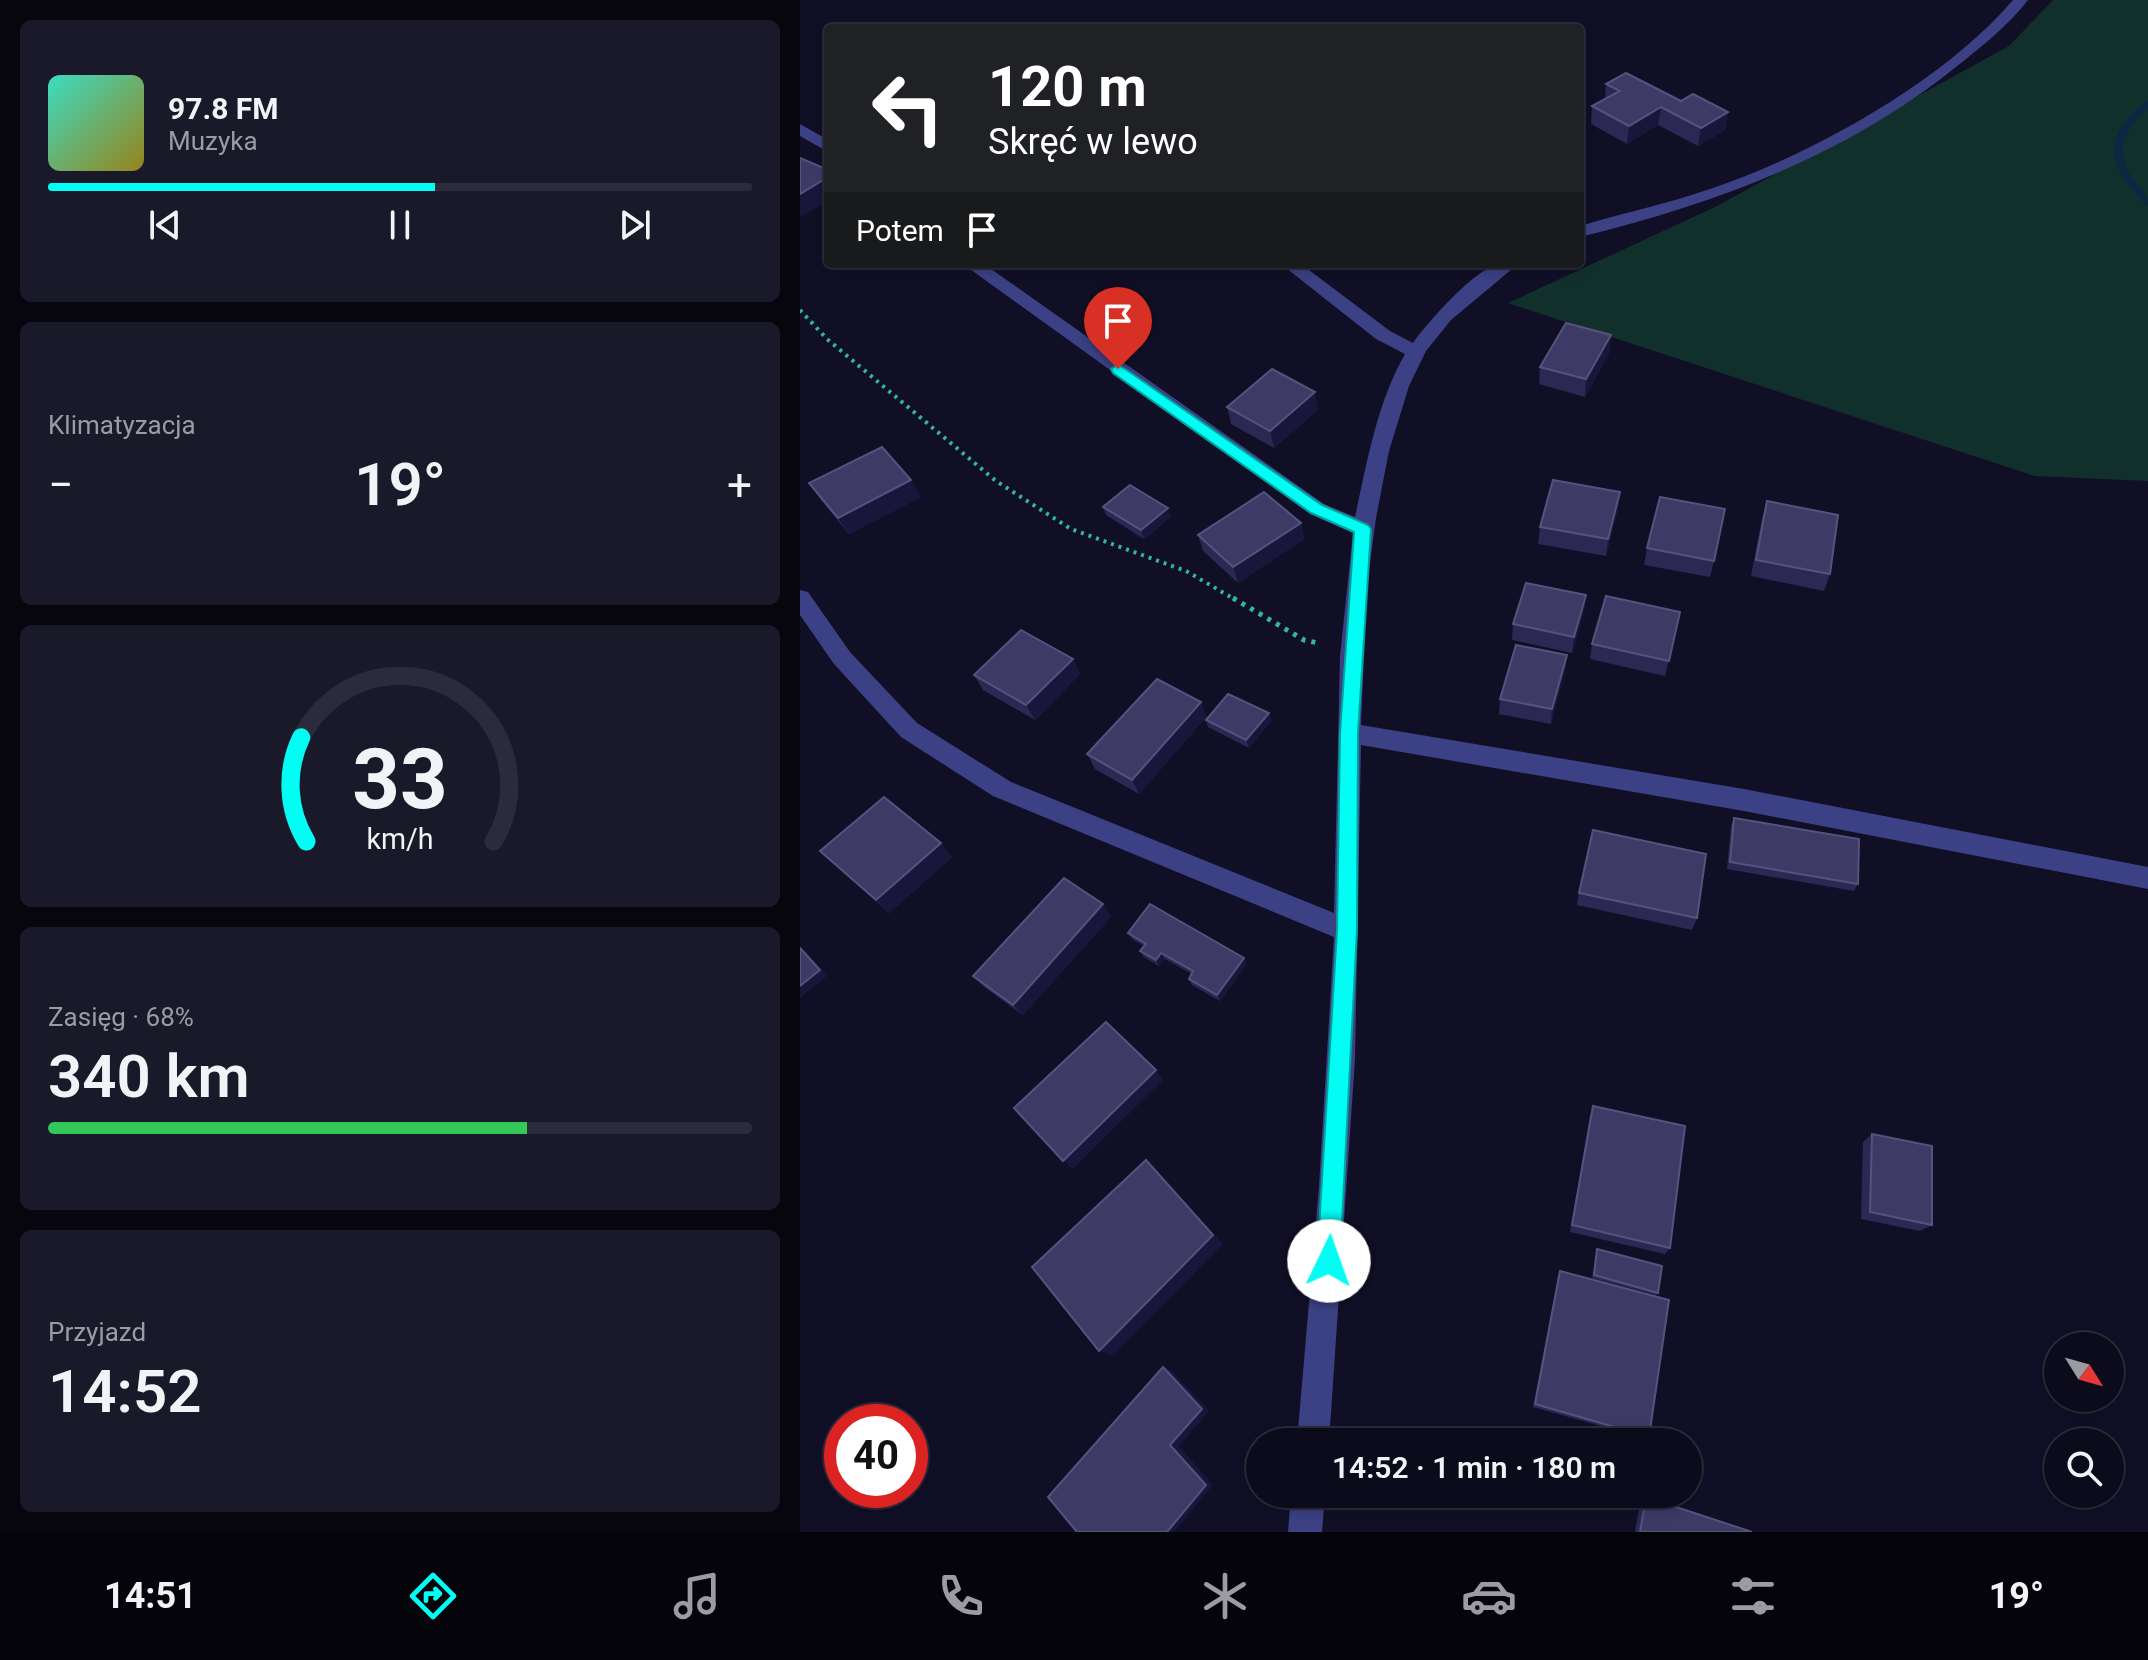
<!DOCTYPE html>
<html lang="pl">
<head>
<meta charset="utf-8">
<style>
	body { margin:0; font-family:Roboto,sans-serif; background:#1a1929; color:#f1f3f6; height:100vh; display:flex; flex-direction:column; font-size:30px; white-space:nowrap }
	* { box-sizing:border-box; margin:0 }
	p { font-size:26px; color:#9a9ba3 }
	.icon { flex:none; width:44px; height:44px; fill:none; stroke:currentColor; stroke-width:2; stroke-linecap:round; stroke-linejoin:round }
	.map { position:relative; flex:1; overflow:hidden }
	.sheet { display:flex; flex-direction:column; gap:20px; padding:20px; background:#07060f; width:800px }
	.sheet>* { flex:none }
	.top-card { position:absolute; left:24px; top:24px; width:760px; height:244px; border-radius:8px; box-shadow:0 4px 12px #0003,0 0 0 2px #2c2b3b; background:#202124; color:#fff; overflow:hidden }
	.needle { width:52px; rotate:127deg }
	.buttons { position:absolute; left:1244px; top:1332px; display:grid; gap:16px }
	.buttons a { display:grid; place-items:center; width:80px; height:80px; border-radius:50%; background:#0c0b1c; box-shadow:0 4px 12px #0003,0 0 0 2px #2c2b3b; font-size:40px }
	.speed { position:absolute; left:24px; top:1404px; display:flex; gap:16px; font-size:40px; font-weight:700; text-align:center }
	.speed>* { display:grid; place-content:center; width:104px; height:104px; border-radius:50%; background:#0c0b1c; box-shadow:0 4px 12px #0003,0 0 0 2px #2c2b3b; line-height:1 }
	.speed .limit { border:12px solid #d22; background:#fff; color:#111 }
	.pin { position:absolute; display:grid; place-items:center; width:68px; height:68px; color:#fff; margin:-82px -34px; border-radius:50% 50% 50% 0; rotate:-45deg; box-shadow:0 0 8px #0007 }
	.pin .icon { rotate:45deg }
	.me { position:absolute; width:88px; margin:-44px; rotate:3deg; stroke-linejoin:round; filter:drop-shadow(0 0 6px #0008) }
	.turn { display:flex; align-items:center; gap:28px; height:168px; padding:0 32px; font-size:36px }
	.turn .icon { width:104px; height:104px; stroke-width:2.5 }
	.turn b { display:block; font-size:56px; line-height:68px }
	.then { display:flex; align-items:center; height:76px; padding:0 32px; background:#0003; gap:16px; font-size:30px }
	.big { font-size:60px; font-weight:600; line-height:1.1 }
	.sheet .widget { flex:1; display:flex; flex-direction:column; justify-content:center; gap:12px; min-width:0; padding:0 28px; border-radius:12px; background:#1a1929 }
	.sheet .dial { align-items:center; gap:0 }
	.dial svg { height:208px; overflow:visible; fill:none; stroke:#2c2b3b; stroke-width:7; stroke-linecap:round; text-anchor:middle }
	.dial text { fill:#f1f3f6; stroke:none }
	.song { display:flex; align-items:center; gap:24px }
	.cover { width:96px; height:96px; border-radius:12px; background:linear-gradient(135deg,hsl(170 70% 55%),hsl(50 70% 35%)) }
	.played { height:8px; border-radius:4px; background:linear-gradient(90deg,#02fdf5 55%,#2c2b3b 55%) }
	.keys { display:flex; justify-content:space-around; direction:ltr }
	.heat { display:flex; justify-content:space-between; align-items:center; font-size:44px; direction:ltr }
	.charge { height:12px; border-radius:6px; background:linear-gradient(90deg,#34c759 68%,#2c2b3b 0) }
	.trip { position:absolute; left:446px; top:1428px; width:456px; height:80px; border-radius:40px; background:#0c0b1c; box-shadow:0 4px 12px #0003,0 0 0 2px #2c2b3b; font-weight:600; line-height:80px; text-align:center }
	.tabs { display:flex; height:128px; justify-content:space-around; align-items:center; background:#05040b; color:#9a9ba3 }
	.tabs .icon { width:56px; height:56px }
	.tabs .on { color:#02fdf5 }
	.tabs b { font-size:36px; color:#f1f3f6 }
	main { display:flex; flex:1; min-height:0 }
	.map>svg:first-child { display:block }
	.green { fill:#12302b }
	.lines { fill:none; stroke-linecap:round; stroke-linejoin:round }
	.stream { fill:#0a2743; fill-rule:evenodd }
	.path-far1 { stroke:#30b79d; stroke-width:4; stroke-dasharray:3 5; stroke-linecap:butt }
	.path { stroke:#30b79d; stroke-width:5; stroke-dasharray:4 6; stroke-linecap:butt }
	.minor { fill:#3b4184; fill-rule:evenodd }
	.wall { fill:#2b2854 }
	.shaded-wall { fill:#18163a }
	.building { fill:#3d3b66; stroke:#55537e; stroke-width:2 }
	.route { fill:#02fdf5; stroke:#01a49f; stroke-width:2 }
</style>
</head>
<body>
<main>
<section class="sheet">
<div class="widget">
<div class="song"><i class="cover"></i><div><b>97.8 FM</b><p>Muzyka</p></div></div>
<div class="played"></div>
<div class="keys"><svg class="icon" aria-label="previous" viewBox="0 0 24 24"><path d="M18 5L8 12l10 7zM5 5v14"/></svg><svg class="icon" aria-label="pause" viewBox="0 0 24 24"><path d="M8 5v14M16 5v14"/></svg><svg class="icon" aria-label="next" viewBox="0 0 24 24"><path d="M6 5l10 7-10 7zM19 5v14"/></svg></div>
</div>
<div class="widget"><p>Klimatyzacja</p>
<div class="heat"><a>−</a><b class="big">19°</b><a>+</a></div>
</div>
<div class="widget dial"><svg viewBox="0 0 100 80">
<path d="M14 69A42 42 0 1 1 86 69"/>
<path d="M14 69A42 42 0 0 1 12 29" stroke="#02fdf5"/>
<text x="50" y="56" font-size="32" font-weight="700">33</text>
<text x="50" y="72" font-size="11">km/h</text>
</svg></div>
<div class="widget"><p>Zasięg · 68%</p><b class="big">340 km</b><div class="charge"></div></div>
<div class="widget"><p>Przyjazd</p><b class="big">14:52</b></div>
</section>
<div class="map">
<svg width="1348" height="1532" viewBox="0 0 1348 1532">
	<rect width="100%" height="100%" fill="#100f26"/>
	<polygon class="green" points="1253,0 1348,0 1348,481 1235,476 708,303 915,207 1209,46"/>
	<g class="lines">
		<path class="stream" d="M1348,101v8c-26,23 -35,43 -12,74 7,8 12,11 12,22l-3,-1c-22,-24 -45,-51 -20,-82 6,-8 14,-16 23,-21z"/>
		<polyline class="path-far1" points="0,310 27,339 196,481 271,529 386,571 436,600"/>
		<polyline class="path" points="433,598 504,640 518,643"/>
		<g class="minor">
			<path d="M1213,0h15c-20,26 -46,46 -72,67 -111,89 -239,136 -376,170v-11c43,-13 87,-22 130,-37 101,-34 233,-107 303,-189z"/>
			<polygon points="0,124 28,140 28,152 0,136"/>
			<path d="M163,264h21l340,240 31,13c12,-55 22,-114 50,-163l-29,-15 -95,-75h20l89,67 23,12c15,-21 61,-73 85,-79 6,-1 14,0 20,0l-67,56 -25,31 -17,35 -20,65 -13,67 -9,68 -6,139 383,64 404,78v22l-404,-78 -383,-66 -6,314 -26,383h-32l22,-256 15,-249 -341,-141 -92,-59 -67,-73 -34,-49v-25l8,2 42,60 67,71 94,59 323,131 6,-257 13,-123 -43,-19z"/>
			<polygon points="491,1494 525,1494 522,1532 488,1532"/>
		</g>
	</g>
	<g class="wall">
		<polygon points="806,84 928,112 925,130 898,146 858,125 827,144 791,124 792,106 805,99"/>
		<polygon points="811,335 809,353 785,397 739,384 740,367"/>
		<polygon points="427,407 518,410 474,448 431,424"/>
		<polygon points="9,483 121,497 49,534 21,500"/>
		<polygon points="967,501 1030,574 1024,591 951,576 962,518"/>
		<polygon points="303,507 371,517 344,539 306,515"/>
		<polygon points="818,509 806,556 738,544 740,527"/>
		<polygon points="501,523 504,539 438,583 403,551 398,535"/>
		<polygon points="847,548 914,561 910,577 844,565"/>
		<polygon points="786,595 784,612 772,653 712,640 713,624"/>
		<polygon points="880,612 865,676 790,659 792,644"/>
		<polygon points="767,655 765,670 751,724 699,714 700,699"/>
		<polygon points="273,659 280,674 235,720 183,690 174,675"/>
		<polygon points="401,702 406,717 339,794 295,769 287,754"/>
		<polygon points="469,713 471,721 449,748 408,727 406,720"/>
		<polygon points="934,818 1058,884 1054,891 927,869 931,825"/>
		<polygon points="141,843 152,857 89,913 20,851"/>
		<polygon points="779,893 897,918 892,930 777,905"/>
		<polygon points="303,904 311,917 223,1015 184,987 173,976"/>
		<polygon points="328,933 447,963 420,1001 392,985 389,979 392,974 365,959 359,966 344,957 340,951 344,946 332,939"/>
		<polygon points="793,1106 870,1248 865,1254 770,1232 790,1115"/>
		<polygon points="1072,1134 1132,1225 1120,1231 1061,1219 1063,1142"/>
		<polygon points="797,1249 858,1293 856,1295 792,1278 796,1253"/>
		<polygon points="760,1271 849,1437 844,1438 733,1407 758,1276"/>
		<polygon points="841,1497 846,1497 952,1532 835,1532"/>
	</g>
	<g class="shaded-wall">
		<polygon points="861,107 858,125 827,144 829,126"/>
		<polygon points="928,112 925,130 898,146 901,128"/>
		<polygon points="28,177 28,201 1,217 0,215 0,194"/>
		<polygon points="811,335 809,353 785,397 786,379"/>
		<polygon points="515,392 518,410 474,448 470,431"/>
		<polygon points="111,480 121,497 49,534 38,518"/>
		<polygon points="820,492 818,509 806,556 808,539"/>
		<polygon points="368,508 371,517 344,539 341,530"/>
		<polygon points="501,523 504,539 438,583 433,567"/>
		<polygon points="786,595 784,612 772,653 774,637"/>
		<polygon points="767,655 765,670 751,724 752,709"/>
		<polygon points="273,659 280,674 235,720 226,705"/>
		<polygon points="401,702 406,717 339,794 332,780"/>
		<polygon points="469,713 471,721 449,748 446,740"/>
		<polygon points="141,843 152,857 89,913 76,900"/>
		<polygon points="303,904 311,917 223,1015 213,1005"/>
		<polygon points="1,948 8,954 27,976 0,998"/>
		<polygon points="361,953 365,959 359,966 356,960"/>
		<polygon points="444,958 447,963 420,1001 417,995"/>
		<polygon points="356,1070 363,1080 273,1169 263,1161"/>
		<polygon points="346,1160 423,1244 313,1356 299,1351"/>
		<polygon points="363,1367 371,1370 409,1411 379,1446 413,1485 374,1532 367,1532 370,1445"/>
	</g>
	<g class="building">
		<polygon points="826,73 881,101 893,94 928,112 901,128 861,107 829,126 792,106 820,91 806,84"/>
		<polygon points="0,158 28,170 28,177 0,194"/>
		<polygon points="766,323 811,335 786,379 740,367"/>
		<polygon points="472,369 515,392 470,431 427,407"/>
		<polygon points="82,447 111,480 38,518 9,483"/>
		<polygon points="753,480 820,492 808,539 740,527"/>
		<polygon points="330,485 368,508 341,530 303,507"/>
		<polygon points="464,492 501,523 433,567 398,535"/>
		<polygon points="860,497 925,509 914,561 847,548"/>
		<polygon points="967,501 1038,515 1030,574 956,560"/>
		<polygon points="726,583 786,595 774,637 713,624"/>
		<polygon points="806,596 880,612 869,661 792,644"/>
		<polygon points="221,630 273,659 226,705 174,675"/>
		<polygon points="716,645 767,655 752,709 700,699"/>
		<polygon points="357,679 401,702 332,780 287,754"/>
		<polygon points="428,694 469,713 446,740 406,720"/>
		<polygon points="84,797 141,843 76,900 20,851"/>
		<polygon points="934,818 1059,839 1058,884 930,862"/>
		<polygon points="793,830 906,854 897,918 779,893"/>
		<polygon points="264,878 303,904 213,1005 173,976"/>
		<polygon points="350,904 444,958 417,995 389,979 393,971 361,953 356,960 340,951 346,944 328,933"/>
		<polygon points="0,948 20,970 0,986"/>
		<polygon points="306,1022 356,1070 263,1161 214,1108"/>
		<polygon points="793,1106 885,1126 870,1248 772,1225"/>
		<polygon points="1072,1134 1132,1146 1132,1225 1070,1212"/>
		<polygon points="346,1160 413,1235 299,1351 232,1267"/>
		<polygon points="797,1249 862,1266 858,1293 794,1275"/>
		<polygon points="760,1271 869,1300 849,1437 735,1404"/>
		<polygon points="363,1367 402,1409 370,1445 406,1485 367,1532 277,1532 248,1497"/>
		<polygon points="846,1497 952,1532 840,1532"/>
	</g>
	<polygon class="route" points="318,364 522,505 568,525 571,529 558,733 557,930 540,1261 537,1269 529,1272 521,1269 517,1261 537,930 540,733 554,532 511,513 313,373 311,369"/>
</svg>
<div class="buttons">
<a><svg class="needle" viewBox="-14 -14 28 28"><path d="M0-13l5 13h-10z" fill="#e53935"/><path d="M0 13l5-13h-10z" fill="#9a9ba3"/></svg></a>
<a><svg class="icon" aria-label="search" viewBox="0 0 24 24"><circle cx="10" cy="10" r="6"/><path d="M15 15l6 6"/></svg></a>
</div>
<div class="speed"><div class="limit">40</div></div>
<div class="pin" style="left:318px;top:369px;background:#d93025"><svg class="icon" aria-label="arrive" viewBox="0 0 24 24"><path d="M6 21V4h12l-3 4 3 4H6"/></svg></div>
<svg class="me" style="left:529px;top:1261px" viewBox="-20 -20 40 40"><circle r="19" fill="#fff"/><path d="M0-13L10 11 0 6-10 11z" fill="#02fdf5"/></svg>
<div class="trip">14:52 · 1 min · 180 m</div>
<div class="top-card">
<div class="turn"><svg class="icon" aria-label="left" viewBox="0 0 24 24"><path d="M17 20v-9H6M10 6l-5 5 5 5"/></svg><div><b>120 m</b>Skręć w lewo</div></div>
<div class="then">Potem<svg class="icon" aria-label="arrive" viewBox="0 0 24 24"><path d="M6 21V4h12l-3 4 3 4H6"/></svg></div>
</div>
</div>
</main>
<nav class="tabs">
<b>14:51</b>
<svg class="icon on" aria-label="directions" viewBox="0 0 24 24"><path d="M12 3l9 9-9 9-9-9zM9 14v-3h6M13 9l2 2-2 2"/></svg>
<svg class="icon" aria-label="music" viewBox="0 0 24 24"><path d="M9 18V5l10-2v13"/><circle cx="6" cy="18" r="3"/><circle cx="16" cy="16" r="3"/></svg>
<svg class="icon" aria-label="phone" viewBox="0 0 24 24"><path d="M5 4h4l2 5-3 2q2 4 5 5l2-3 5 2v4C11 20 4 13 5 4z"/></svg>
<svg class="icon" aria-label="climate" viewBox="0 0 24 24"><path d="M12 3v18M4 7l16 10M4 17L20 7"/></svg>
<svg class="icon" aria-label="car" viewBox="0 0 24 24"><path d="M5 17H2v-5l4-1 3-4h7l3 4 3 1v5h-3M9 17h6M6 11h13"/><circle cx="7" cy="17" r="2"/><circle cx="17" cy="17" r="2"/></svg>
<svg class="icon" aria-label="filters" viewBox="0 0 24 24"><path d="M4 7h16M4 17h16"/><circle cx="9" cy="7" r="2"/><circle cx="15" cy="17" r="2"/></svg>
<b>19°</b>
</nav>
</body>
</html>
